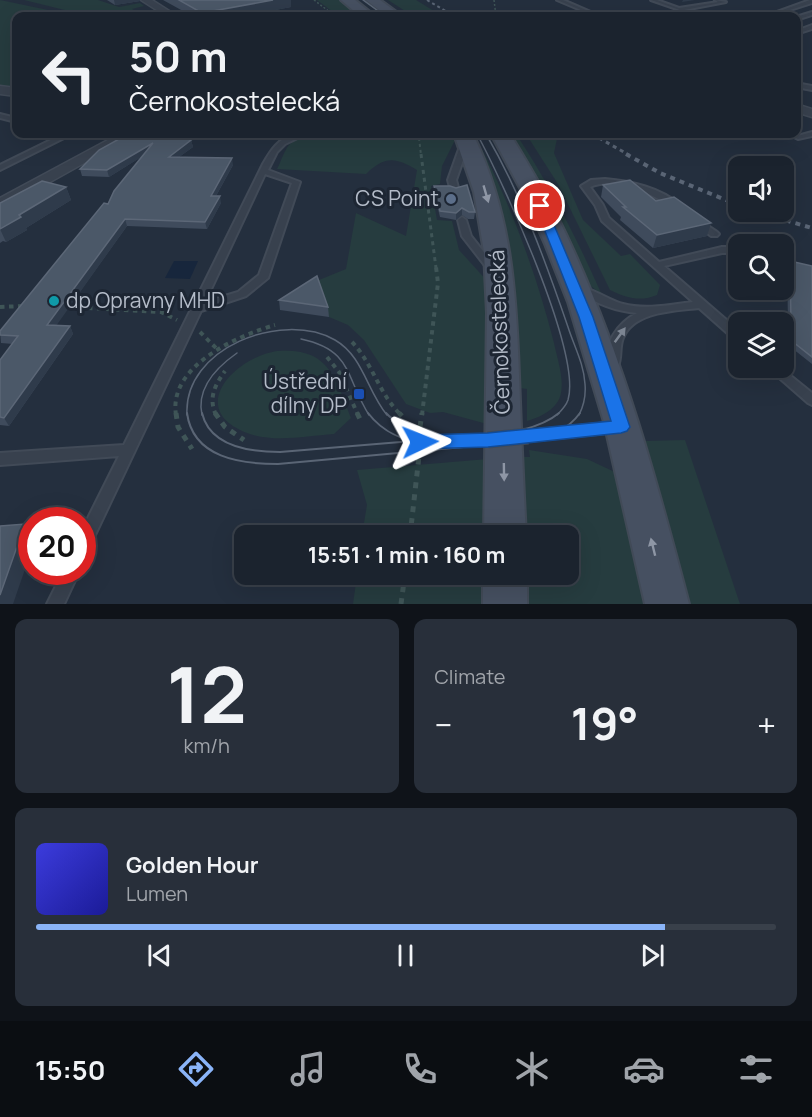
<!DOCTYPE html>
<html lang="en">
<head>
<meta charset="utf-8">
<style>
	body { margin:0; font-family:Manrope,sans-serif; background:#282f3a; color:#f1f3f6; height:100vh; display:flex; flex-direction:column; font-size:22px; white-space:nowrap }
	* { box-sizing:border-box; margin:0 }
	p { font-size:20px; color:#a0a4aa }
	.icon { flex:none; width:33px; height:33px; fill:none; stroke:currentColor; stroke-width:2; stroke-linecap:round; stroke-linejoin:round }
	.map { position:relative; height:604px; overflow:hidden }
	.panel { display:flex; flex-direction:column; gap:15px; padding:15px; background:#0f1319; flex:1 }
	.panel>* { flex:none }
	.guide { position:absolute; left:12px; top:12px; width:789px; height:126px; border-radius:12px; box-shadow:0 6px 24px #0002,0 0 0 2px #39404a; background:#1b232e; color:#f1f3f6; overflow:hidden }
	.controls { position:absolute; left:728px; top:156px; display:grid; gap:12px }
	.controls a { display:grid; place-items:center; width:66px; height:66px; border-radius:12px; background:#1b232e; box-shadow:0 6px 24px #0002,0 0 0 2px #39404a; font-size:30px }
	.speed { position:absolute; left:18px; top:507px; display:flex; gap:12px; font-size:30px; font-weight:700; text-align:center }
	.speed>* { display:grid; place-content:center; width:78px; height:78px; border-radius:50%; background:#1b232e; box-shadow:0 6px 24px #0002,0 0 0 2px #39404a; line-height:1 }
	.speed .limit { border:9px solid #d22; background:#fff; color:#111 }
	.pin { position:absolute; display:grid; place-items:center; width:51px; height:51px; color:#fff; margin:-26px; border:3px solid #fff; border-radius:50%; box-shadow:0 2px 6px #0007 }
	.me { position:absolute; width:66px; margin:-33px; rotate:88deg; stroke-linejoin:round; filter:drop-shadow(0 0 4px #0008) }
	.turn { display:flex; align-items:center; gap:21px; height:126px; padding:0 18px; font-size:27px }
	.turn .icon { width:78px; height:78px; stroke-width:2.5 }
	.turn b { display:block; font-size:42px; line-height:51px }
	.big { font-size:45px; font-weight:700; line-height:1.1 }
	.panel .widget { flex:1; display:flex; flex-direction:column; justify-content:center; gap:9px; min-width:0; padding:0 21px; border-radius:12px; background:#282f3a }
	.panel .dial { align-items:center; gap:0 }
	.dial b { font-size:78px; line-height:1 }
	.song { display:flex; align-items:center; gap:18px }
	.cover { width:72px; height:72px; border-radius:9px; background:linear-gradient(135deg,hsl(240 70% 55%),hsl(240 70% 35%)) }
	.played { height:6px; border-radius:3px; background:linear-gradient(90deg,#8ab4f8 85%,#39404a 85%) }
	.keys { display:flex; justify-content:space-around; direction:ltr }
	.heat { display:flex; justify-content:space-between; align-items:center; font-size:33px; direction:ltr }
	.panel .tiles { flex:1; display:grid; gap:15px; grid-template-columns:1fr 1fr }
	.widget:last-child { grid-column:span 2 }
	.trip { position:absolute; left:234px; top:525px; width:345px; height:60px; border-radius:12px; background:#1b232e; box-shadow:0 6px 24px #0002,0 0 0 2px #39404a; font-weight:700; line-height:60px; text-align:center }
	.menu { display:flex; height:96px; justify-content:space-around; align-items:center; background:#0b0e12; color:#a0a4aa }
	.menu .icon { width:42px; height:42px }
	.menu .active { color:#8ab4f8 }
	.menu b { font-size:27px; color:#f1f3f6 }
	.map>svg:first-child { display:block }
	.green { fill:#263c3f }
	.water { fill:#17263c }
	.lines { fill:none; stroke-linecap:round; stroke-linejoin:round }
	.lane-casing { stroke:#414a57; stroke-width:4 }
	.street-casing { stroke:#414a57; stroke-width:3 }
	.secondary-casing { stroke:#414a57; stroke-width:4 }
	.path-far4 { stroke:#3f5557; stroke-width:1.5; stroke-dasharray:2 2; stroke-linecap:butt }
	.path-far3 { stroke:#3f5557; stroke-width:2; stroke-dasharray:3 3; stroke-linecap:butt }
	.path-far2 { stroke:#3f5557; stroke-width:3; stroke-dasharray:4 4; stroke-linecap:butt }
	.path-far1 { stroke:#3f5557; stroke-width:4; stroke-dasharray:4.5 4.5; stroke-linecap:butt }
	.path { stroke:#3f5557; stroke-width:5; stroke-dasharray:6 6; stroke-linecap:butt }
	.lane { fill:#38414e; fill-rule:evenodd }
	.street { fill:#38414e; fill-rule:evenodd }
	.secondary { fill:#465061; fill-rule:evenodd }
	.tram-far1 { stroke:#5a6575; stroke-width:1.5 }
	.tram { stroke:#5a6575; stroke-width:2 }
	.rail-far2 { stroke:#5a6575; stroke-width:2; stroke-dasharray:3 3; stroke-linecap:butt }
	.rail-far1 { stroke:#5a6575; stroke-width:3; stroke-dasharray:4 4; stroke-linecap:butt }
	.rail { stroke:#5a6575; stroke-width:4; stroke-dasharray:5 5; stroke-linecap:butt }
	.lane-bridge-casing { stroke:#414a57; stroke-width:17; stroke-linecap:butt }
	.lane-bridge { stroke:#38414e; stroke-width:14 }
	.wall { fill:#3f4b5c }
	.shaded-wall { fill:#2f3b4b }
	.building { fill:#4b5868; stroke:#5c6777; stroke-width:1.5 }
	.oneway { fill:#8e96a5 }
	.oneway2 { fill:#7c8592 }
	.route { fill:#1a73e8; stroke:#114b97; stroke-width:1.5 }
	.service-dot { fill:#5c6f8a; stroke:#1d2633; stroke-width:2 }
	.culture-dot { fill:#0f9aa8; stroke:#1d2633; stroke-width:2 }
	.transit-dot { fill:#1a4fb4; stroke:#1d2633; stroke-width:2 }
	.labels { text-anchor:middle; stroke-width:6; stroke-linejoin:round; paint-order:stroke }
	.poi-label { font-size:21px; fill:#b4bcc9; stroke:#1d2633; text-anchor:end }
	.street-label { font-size:21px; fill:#b4bcc9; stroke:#1d2633 }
</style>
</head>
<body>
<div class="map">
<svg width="812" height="604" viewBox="0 0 812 604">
	<rect width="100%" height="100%" fill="#242f3e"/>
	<g class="green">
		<polygon points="0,0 77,16 16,16 16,89 0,87"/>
		<polygon points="24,0 98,0 119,7 140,3 144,6 132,9 145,16 83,16 85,15"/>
		<polygon points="317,0 341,0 362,16 338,16"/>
		<polygon points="388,0 416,0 442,16 413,16"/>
		<path d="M347,134h104l5,4 -14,28 -2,18 -9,2 6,34 15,1 7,29 30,33 -2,141 -44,-12 -13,1 -24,-9 -42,-64 -16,-15 -19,-8 -11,-31 1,-6 27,-11 10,-56 50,23 11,-66c-22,-13 -32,-14 -51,4l-89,-5c4,-7 7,-19 13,-25 12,-13 41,-10 57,-10z"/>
		<path d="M509,134h7c34,51 61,105 86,161l-15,-12 -65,-129z"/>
		<path d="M526,134h32l-4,19 29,67 38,36 9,-2 30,31 -3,10c-16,7 -31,3 -47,-5l-52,-106z"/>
		<path d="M478,148l4,1c31,62 55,127 72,194 3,15 10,34 7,50 -3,16 -20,24 -34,28v-32l-8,-1c-2,-58 -2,-118 -17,-174 -6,-22 -15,-44 -24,-66z"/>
		<path d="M277,351c52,-4 58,26 74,67l-17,16c-28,2 -60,9 -87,-1 -61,-23 -14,-75 30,-82z"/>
		<polygon points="685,440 740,604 688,604 645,441"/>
		<polygon points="529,450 587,459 619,474 647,604 527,604 526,575 568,574 568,536 525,535 522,457 530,457"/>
		<polygon points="488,459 488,535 362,535 367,505 357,470"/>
		<polygon points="357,575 488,575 488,604 353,604"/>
	</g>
	<polygon class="water" points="174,261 198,261 190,279 165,278"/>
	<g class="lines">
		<defs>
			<g id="lane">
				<polygon points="557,0 563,0 600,16 595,16"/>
				<polygon points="651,0 657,0 679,8 718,2 715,0 726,2 684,10 702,16 697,16"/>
				<polygon points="810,0 812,0 812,3 771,16 766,16"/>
				<polygon points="812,12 812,15 796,20 796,17"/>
				<polygon points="812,25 812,29 796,34 796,31"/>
				<polygon points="796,83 812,86 812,90 796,87"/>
				<polygon points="0,114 16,118 16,122 0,118"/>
				<polygon points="812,132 812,136 798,139 794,137"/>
				<polygon points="63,134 72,134 0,170 0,165"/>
				<path d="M294,134h12l-21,10 -8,8 -9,18 32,12 -32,96 -22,18 -45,15 -114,241 -5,2v-24l37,-74 -119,9v-12l124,-8 139,-281c8,-14 15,-25 31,-30zM265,174l27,9 -33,92 -21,17 -33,10z"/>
				<polygon points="463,138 470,140 456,180 459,191 455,193 451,191 448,180"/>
				<path d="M605,179c25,2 57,9 76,27l-4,3 -3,-1c-22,-14 -58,-33 -84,-21l13,18 6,13 50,44 63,-15h16v6h-16l-58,13 74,64v10l-4,-1 -35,-31c-24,3 -65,3 -76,30 -4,9 -1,19 -5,28h-8c-8,-22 8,-43 27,-53 -21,-2 -40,-9 -58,-21l-1,-2 1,-2c10,-2 31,13 44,16 23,6 46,1 70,-2l-91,-81 -7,-16 -14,-19 10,-6z"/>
				<polygon points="462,217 466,220 471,236 498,270 496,272 490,272 462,236 458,220"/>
				<polygon points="699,220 717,232 719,234 717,236 711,236 696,225 695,223"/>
				<polygon points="783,255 790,257 792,259 787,262 783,261"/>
				<polygon points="768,368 781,368 812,393 812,405 808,403"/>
				<polygon points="617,422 622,423 623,427 622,431 617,432 528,441 523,440 521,436 523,432 528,431"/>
				<polygon points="488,435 493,436 495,440 493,444 488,445 420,447 415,446 413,442 415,438 420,437"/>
				<polygon points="63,572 79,572 64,604 47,604"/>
			</g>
			<g id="street">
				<polygon points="141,0 152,0 177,16 166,16"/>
				<polygon points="0,86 16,88 16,96 0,94"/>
				<polygon points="796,104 812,109 812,117 796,112"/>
				<polygon points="119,134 136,134 0,210 0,198"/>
			</g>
			<g id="secondary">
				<polygon points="341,0 355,0 375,16 360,16"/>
				<polygon points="366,0 380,0 402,16 387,16"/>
				<path d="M454,134h19c38,79 43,155 46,241 2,53 4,107 7,161h-42l3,-223 -3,-61 -10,-60z"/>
				<path d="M491,134h19c22,36 44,73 61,111 53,115 86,237 118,359h-44l-41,-182 -36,-120 -23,-58 -25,-56z"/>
				<rect x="483" y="574" width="44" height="30"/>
			</g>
		</defs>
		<use href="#lane" class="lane-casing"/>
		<use href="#street" class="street-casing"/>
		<use href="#secondary" class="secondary-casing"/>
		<g class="path-far4">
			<polyline points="314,0 335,16"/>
			<polyline points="494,0 496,16"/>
		</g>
		<g class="path-far3">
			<polyline points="405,134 419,138 431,134"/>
			<polyline points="419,138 421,155"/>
		</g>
		<polyline class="path-far2" points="421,154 436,268"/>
		<g class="path-far1">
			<polyline points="0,307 23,306"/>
			<polyline points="70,307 161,312 177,320"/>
			<polyline points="200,332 216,348"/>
			<path d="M352,342c21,22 27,52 49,73"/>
			<polyline points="327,357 339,372 358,415"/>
			<path d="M176,415c-8,-49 61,-79 99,-90"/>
			<path d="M216,415c-8,-17 -1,-30 9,-44"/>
			<polyline points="422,415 438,283 436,267"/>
		</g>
		<g class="path">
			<polyline points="176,413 178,427 192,449"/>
			<polyline points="215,413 225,427 244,440"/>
			<polyline points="357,413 362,423"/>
			<polyline points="399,413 402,416"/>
			<polyline points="420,427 422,413"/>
			<polyline points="410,536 419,456"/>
			<polyline points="401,604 405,574"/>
		</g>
		<use href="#lane" class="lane"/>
		<use href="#street" class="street"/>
		<use href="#secondary" class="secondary"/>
		<g class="tram-far1">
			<polyline points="363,0 385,16"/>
			<path d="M477,134c25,46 105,219 91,266 -2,6 -7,11 -11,15"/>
			<path d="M486,134c36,62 59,126 82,193 6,19 16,37 17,57 1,11 -1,21 -6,31"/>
			<path d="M301,339c52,11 44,38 68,76"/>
			<path d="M187,415c-4,-67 95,-105 148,-75 28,16 32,51 52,75"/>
			<path d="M202,415c-6,-27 15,-48 35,-62"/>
		</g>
		<g class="tram">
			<path d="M187,413c6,45 54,51 91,51l250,-23c21,-4 39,-10 52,-28"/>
			<path d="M202,413c8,34 49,39 78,39l157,-13"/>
			<path d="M368,413c16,21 38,29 63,32"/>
			<path d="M386,413c31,34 139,29 173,0"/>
		</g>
		<polyline class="rail-far2" points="427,0 454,16"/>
		<polyline class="rail-far1" points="592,134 629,155"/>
		<g class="rail">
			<polyline points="626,154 660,173 738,205"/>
			<polyline points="757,212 812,228"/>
		</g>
		<defs>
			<polyline id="lane-bridge" points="488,440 528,436"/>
		</defs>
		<use href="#lane-bridge" class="lane-bridge-casing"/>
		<use href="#lane-bridge" class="lane-bridge"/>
	</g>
	<g class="wall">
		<polygon points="107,0 140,0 140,1 115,5"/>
		<polygon points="163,0 291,0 291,7 243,16 192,16"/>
		<polygon points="191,140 193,147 179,157 233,165 216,196 221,203 207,229 127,226 56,325 70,326 73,334 9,426 0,425 0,360 13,344 1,343 0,331 108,204 141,157 109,177 82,176 80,169"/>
		<polygon points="603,185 656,201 707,236 653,248 620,220 621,217 601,197"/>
		<polygon points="434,186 475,212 474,219 468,219 462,215 456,220 440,217 434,193"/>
		<polygon points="66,187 71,200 26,228 27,230 6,242 3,241 0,243 0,203"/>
		<polygon points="790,261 812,266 812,364 783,341 783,326 788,324 787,266"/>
		<polygon points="279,300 328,307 329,317 280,310"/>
	</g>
	<g class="shaded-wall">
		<polygon points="114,0 140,0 140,1 115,5"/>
		<polygon points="273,0 291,0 291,7 243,16 203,16 202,13"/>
		<polygon points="683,0 695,0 682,2"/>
		<polygon points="191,140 193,147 171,163 169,157"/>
		<polygon points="153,143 154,149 109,177 107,170"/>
		<polygon points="232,158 233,165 212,203 211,196"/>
		<polygon points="66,187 71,200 26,228 27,230 6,242 0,229 19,215"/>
		<polygon points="220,196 221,203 207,229 205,222"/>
		<polygon points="462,208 462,215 456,220 456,213"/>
		<polygon points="125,219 127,226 51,333 47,325"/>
		<polygon points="711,223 707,236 653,248 657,235"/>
		<polygon points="70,326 73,334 9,426 4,418"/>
		<polygon points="25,524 32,533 32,549 13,604 0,604 0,595"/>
	</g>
	<g class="building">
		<polygon points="179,0 273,0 202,13"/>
		<polygon points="128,134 165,134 191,140 169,157 232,158 211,196 220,196 205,222 125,219 47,325 70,326 4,418 0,417 0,360 18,336 0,335 0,331 104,203 108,204 114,191 153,143 107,170 80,169 99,150"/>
		<polygon points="630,180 656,201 674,197 711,223 657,235 623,207 626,207 603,185"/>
		<polygon points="42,181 66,187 19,215 21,217 0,229 0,203"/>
		<polygon points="467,185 475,212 469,212 462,208 456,213 440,211 434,186 450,186 456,188"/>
		<polygon points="790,261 812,266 812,357 783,334 783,326 791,323"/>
		<polygon points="317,276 328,307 279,300"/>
		<polygon points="25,524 0,595 0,526"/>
	</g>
	<defs><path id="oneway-solid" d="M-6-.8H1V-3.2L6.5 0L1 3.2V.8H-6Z" transform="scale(1.5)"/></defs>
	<g class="oneway">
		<use href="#oneway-solid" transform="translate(486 194) rotate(74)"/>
		<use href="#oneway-solid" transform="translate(504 472) rotate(89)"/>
		<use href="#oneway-solid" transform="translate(653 547) rotate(-104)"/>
	</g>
	<use class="oneway2" href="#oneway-solid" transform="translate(620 335) rotate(-54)"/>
	<polygon class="route" points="540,203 546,206 593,317 630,427 627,431 621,433 488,447 420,449 414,447 411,442 414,437 420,435 488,433 611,421 579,317 535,206"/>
	<circle class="service-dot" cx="451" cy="199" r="6"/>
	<circle class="culture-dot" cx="54" cy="301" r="6"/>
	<rect class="transit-dot" x="353" y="388" width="12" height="12" rx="3"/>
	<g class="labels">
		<g class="poi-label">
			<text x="439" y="206">CS Point</text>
			<text x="66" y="308" text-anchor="start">dp Opravny MHD</text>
			<text x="347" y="389">Ústřední<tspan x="347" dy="24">dílny DP</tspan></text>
		</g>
		<g class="street-label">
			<text transform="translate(500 332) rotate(-92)" y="7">Černokostelecká</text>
		</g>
	</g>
</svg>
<div class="controls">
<a><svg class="icon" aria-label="sound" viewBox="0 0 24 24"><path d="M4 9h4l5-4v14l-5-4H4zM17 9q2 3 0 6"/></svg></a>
<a><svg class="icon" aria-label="search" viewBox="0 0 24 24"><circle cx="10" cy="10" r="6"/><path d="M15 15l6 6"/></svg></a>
<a><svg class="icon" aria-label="layers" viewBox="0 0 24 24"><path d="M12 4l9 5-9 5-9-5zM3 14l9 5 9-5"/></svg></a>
</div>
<div class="speed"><div class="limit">20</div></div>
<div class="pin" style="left:540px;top:206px;background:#d93025"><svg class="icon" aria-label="arrive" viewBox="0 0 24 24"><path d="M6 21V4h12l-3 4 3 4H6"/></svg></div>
<svg class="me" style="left:420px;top:442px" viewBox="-20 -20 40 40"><path d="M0-17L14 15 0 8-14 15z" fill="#1a73e8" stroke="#fff" stroke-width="4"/></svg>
<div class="trip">15:51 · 1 min · 160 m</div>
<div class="guide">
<div class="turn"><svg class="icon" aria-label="left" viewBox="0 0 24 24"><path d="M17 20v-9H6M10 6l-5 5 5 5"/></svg><div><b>50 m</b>Černokostelecká</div></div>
</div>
</div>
<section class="panel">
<div class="tiles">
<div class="widget dial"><b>12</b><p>km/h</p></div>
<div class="widget"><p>Climate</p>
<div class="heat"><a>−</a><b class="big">19°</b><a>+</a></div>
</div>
<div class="widget">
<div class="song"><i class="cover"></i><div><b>Golden Hour</b><p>Lumen</p></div></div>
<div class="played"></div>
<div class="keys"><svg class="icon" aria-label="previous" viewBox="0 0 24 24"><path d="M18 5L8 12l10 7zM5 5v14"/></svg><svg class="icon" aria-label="pause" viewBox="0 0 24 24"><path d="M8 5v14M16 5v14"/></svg><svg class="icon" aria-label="next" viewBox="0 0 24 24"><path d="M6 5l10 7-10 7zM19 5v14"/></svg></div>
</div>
</div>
</section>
<nav class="menu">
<b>15:50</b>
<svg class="icon active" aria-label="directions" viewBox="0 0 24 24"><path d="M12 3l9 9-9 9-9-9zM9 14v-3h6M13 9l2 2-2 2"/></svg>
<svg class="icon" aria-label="music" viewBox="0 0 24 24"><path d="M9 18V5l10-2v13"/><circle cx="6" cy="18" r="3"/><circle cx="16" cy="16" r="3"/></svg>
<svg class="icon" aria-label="phone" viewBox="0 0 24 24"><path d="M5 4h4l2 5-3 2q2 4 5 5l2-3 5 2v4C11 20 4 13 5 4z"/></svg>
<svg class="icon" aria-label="climate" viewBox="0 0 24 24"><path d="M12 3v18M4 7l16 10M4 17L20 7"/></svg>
<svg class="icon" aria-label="car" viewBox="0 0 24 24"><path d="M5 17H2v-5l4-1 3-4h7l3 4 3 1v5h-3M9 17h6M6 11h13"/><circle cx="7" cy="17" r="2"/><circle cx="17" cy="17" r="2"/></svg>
<svg class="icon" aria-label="filters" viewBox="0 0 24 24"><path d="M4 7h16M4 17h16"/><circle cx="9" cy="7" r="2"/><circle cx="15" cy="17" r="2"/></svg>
</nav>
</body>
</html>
